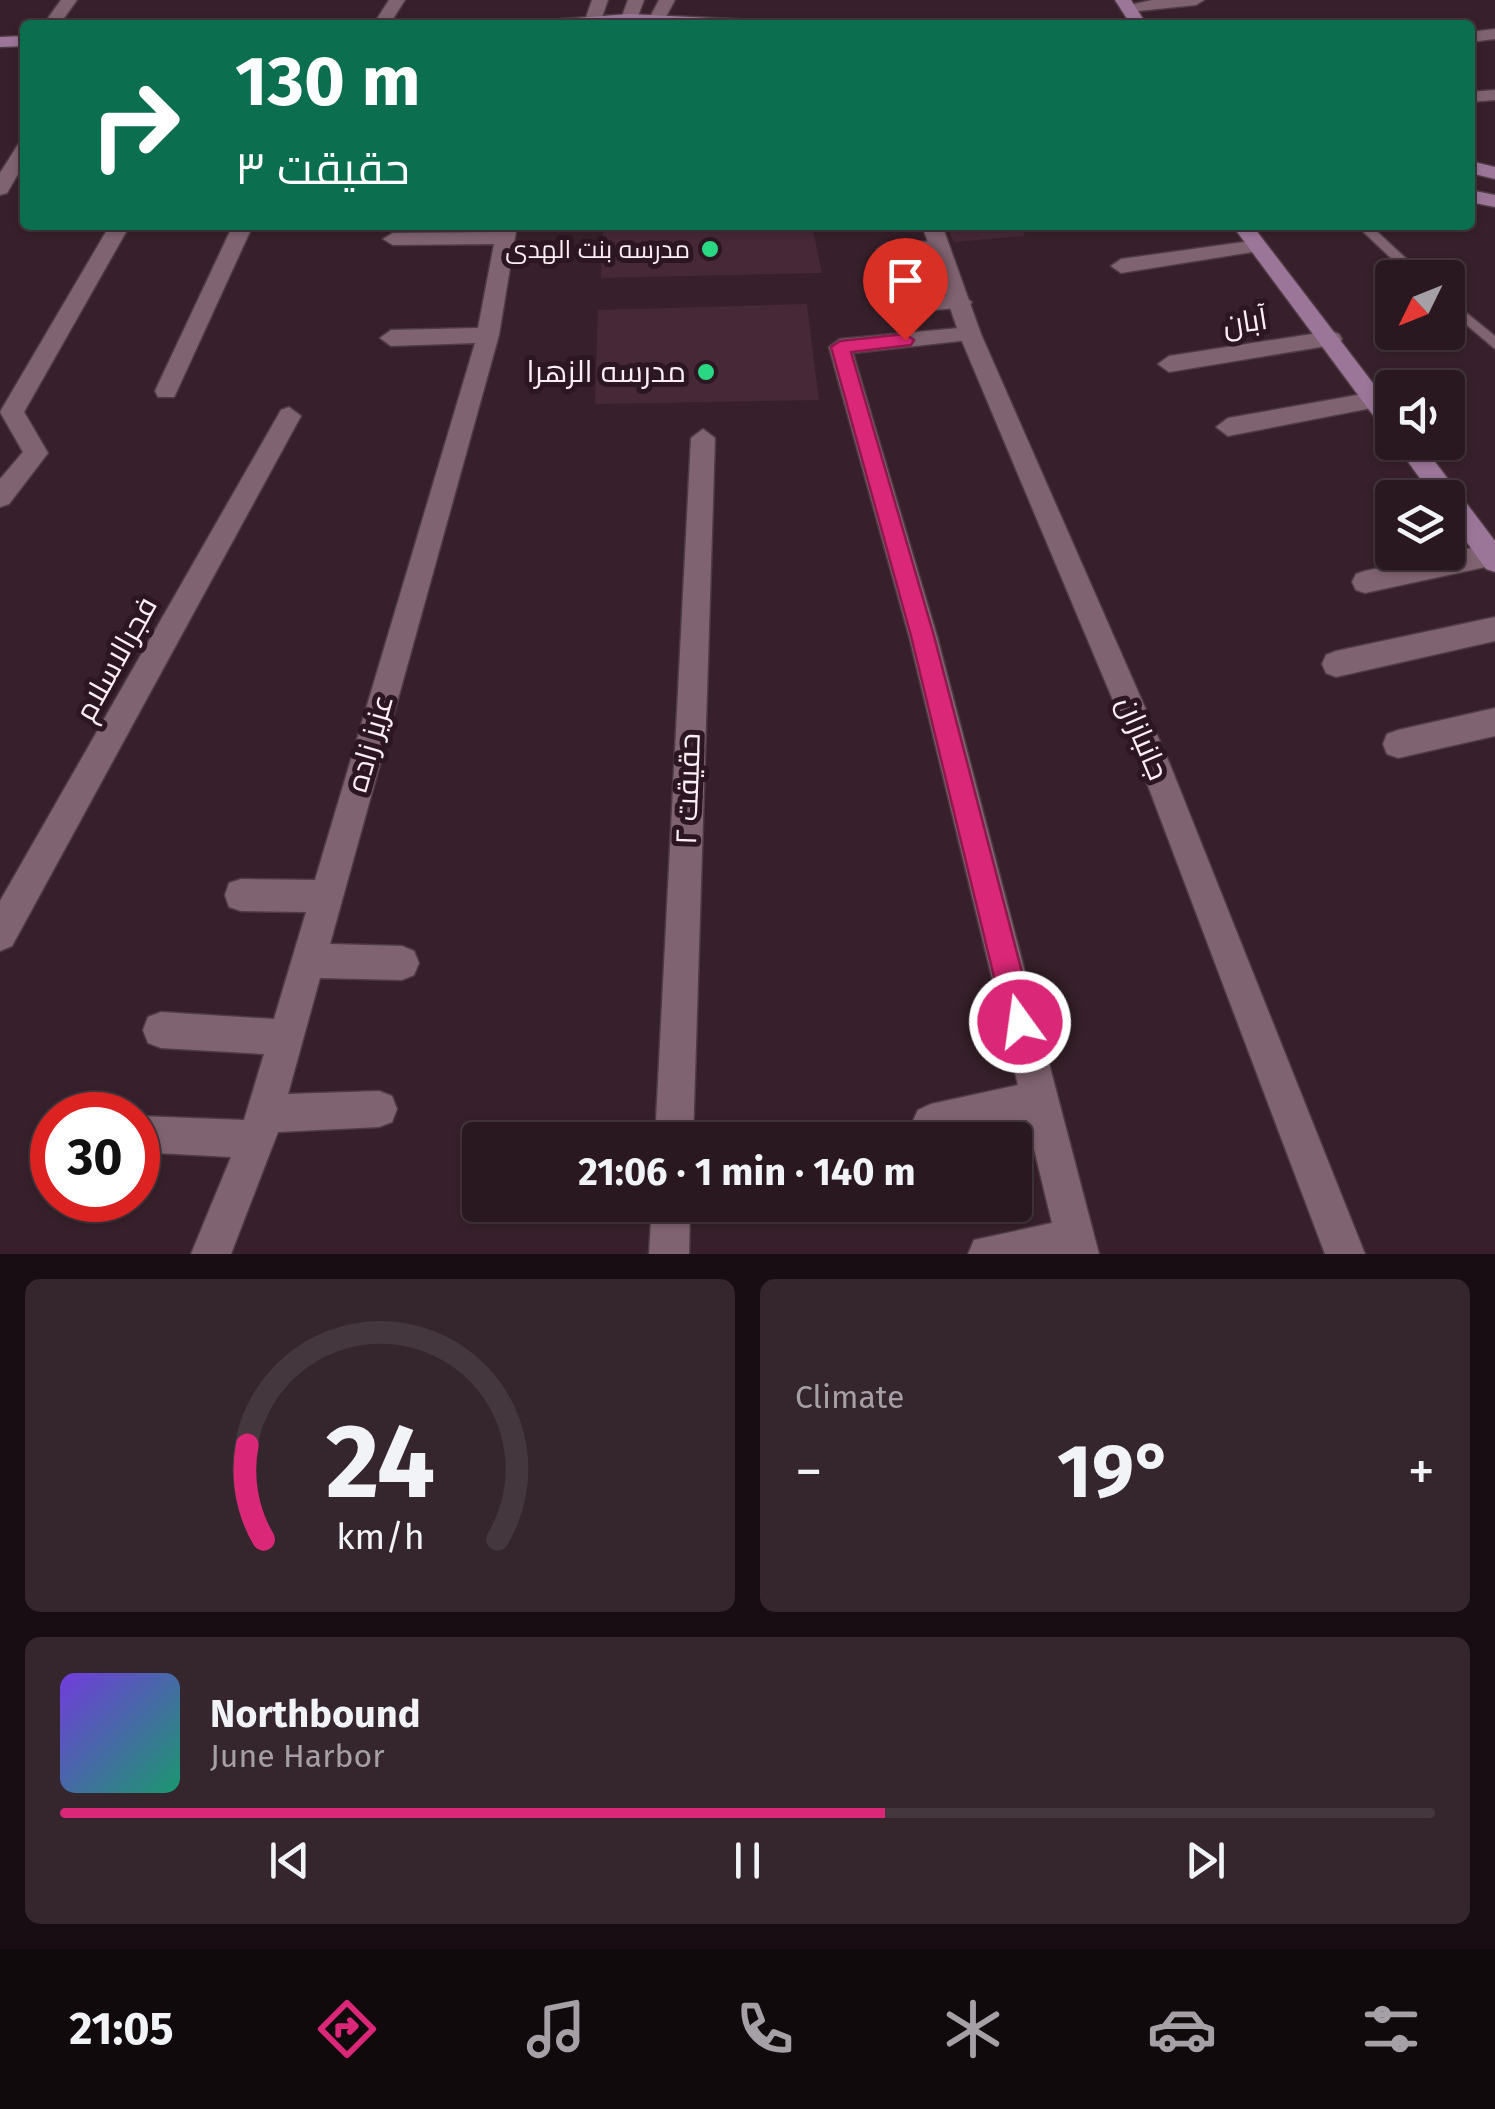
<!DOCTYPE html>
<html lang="en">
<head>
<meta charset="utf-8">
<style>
	body { margin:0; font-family:"Fira Sans",Cairo,sans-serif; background:#35252d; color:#f1f3f6; height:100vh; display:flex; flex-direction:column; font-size:38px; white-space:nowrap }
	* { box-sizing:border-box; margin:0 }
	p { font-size:32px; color:#a5a0a5 }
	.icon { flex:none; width:55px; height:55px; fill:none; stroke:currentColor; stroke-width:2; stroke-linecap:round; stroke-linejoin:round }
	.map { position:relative; height:1254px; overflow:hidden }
	.drawer { display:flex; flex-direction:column; gap:25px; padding:25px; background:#170d12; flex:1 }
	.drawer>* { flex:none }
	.top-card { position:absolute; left:20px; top:20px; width:1455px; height:210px; border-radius:10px; box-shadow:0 2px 8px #0004,0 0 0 2px #45373e; background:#0b6e4f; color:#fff; overflow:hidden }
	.needle { width:65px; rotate:227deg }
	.tools { position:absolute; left:1375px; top:260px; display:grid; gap:20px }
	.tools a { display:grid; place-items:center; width:90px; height:90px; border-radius:10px; background:#291820; box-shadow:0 2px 8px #0004,0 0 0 2px #45373e; font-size:50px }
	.speed { position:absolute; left:30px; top:1092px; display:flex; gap:20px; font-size:50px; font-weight:700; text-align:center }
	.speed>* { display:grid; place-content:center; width:130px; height:130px; border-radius:50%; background:#291820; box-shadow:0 2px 8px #0004,0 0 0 2px #45373e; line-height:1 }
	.speed .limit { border:15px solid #d22; background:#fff; color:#111 }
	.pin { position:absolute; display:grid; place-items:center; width:85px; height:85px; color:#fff; margin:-102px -42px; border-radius:50% 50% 50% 0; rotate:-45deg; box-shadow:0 0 10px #0007 }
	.pin .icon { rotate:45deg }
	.me { position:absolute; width:110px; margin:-55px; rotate:346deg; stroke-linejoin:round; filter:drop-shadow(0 0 8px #0008) }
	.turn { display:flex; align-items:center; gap:35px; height:210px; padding:0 50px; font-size:45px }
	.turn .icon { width:130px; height:130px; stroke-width:2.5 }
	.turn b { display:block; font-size:70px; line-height:85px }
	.big { font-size:75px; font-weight:700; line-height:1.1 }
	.drawer .tile { flex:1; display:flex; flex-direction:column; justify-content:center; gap:15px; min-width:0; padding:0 35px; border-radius:15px; background:#35252d }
	.drawer .dial { align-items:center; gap:0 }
	.dial svg { height:260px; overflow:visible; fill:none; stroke:#45373e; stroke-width:7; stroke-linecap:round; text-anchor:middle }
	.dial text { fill:#f1f3f6; stroke:none }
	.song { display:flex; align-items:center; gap:30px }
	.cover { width:120px; height:120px; border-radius:15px; background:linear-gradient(135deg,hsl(260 70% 55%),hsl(160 70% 35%)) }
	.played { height:10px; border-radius:5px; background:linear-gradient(90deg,#db2777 60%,#45373e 60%) }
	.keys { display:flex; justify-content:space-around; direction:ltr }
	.heat { display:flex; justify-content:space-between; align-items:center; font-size:55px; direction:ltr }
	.drawer .tiles { flex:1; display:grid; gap:25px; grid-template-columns:1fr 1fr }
	.tile:last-child { grid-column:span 2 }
	.trip { position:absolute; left:462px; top:1122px; width:570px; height:100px; border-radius:10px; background:#291820; box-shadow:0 2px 8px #0004,0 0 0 2px #45373e; font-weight:700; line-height:100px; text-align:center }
	.tab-bar { display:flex; height:160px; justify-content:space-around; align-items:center; background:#100a0d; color:#a5a0a5 }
	.tab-bar .icon { width:70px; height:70px }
	.tab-bar .current { color:#db2777 }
	.tab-bar b { font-size:45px; color:#f1f3f6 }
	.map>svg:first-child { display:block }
	.built { fill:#462837 }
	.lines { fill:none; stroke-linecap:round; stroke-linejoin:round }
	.service-casing { stroke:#4e3b44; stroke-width:3 }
	.minor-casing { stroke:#4e3b44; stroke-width:3 }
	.tertiary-casing { stroke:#4e3b44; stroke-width:3 }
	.secondary-casing { stroke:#4e3b44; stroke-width:3 }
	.service { fill:#7f6370; fill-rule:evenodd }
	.minor { fill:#7f6370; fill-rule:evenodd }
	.tertiary { fill:#7f6370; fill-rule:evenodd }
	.secondary { fill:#9c7699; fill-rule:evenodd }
	.route { fill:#db2777; stroke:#8e194d; stroke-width:2.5 }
	.poi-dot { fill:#2ad884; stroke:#2c1621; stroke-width:4 }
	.labels { text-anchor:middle; stroke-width:10; stroke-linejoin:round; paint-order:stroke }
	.far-poi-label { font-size:25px; fill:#fdedf4; stroke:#2c1621; text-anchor:end }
	.street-label { font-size:30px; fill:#fdedf4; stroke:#2c1621 }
	.poi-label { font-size:30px; fill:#fdedf4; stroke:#2c1621; text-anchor:end }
</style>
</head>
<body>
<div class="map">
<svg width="1495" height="1254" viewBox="0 0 1495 1254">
	<rect width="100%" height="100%" fill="#37202b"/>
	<g class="built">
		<polygon points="603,225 812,225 822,273 601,278"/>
		<polygon points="946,225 1019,225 1025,236 954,242"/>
		<polygon points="807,304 819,400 595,404 598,310"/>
	</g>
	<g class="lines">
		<defs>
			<g id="service">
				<polygon points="1356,225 1370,225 1427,278 1412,278"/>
				<polygon points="1448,298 1495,336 1495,349 1448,309"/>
			</g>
			<g id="minor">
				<polygon points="61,0 77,0 59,25 43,25"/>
				<polygon points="389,0 405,0 389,25 373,25"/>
				<polygon points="592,0 608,0 601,20 593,25 585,20"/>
				<polygon points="628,0 644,0 637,19 629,24 621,19"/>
				<polygon points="659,0 675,0 663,22 657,24 649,19"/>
				<polygon points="1152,0 1204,0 1196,5 1129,12 1121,7"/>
				<polygon points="1495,29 1495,39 1470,42 1470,32"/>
				<polygon points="1495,90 1495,100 1470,102 1470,92"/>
				<polygon points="25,142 25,162 7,193 0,195 0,173 19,143"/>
				<polygon points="110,225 130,225 24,412 48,453 9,504 0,507 0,479 23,452 0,412"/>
				<polygon points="233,225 253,225 177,391 174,397 158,397 155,391"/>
				<polygon points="497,225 517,225 499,335 330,944 402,946 414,951 419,963 414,975 402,980 320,978 288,1094 379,1091 392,1096 397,1109 392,1122 379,1127 278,1132 231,1254 191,1254 231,1157 138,1152 138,1116 244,1120 264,1054 161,1048 148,1043 143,1030 148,1017 161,1012 274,1019 306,912 241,911 229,907 225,895 229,883 241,879 315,880 475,343 391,346 380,338 391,330 478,328 494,244 393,245 383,239 393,233 496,232"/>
				<polygon points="1258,240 1268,246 1265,250 1121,273 1111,266 1121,259"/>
				<polygon points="940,241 950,247 947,251 887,255 877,249 887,243"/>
				<polygon points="947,260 957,267 954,272 889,276 879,269 889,262"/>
				<polygon points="961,295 972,302 968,307 901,313 890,306 901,299"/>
				<polygon points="970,327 981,334 978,339 853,353 937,636 1099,1254 968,1254 974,1240 1052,1223 1027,1120 938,1140 918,1136 912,1123 918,1110 931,1104 1018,1085 909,636 829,347 840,339"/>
				<polygon points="1331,331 1339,334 1342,339 1339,344 1169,372 1158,364 1169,356"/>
				<polygon points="1374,392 1386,400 1382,406 1228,436 1216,427 1228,418"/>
				<polygon points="289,407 301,416 12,946 0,951 0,901 281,410"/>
				<polygon points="703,429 715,438 693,1140 655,1140 691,438"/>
				<polygon points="1490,544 1495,546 1495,564 1490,566 1365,593 1356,590 1352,582 1356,574 1365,571"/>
				<polygon points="1495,617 1495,641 1336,677 1326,673 1322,664 1326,655 1336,651"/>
				<polygon points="1495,708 1495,736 1398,758 1387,754 1383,744 1387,734 1398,730"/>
				<polygon points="652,1205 690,1205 689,1254 649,1254"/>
			</g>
			<polygon id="tertiary" points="922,225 942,225 981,334 1169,762 1365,1254 1325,1254 1139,762 959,334"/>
			<g id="secondary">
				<polygon points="1115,0 1131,0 1147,25 1131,25"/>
				<polygon points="629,14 754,20 762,25 541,25 549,20"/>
				<polygon points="25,36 25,46 0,47 0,37"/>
				<polygon points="1470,161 1495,167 1495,179 1470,173"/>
				<polygon points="1470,190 1495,195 1495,207 1470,202"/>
				<polygon points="1232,225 1252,225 1392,408 1392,433 1384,430"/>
				<polygon points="1394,442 1420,442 1495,541 1495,572 1486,569 1448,516 1448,498 1434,498"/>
			</g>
		</defs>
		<use href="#service" class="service-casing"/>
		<use href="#minor" class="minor-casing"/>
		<use href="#tertiary" class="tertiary-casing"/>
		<use href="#secondary" class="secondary-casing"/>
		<use href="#service" class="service"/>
		<use href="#minor" class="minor"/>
		<use href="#tertiary" class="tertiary"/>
		<use href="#secondary" class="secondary"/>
	</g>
	<polygon class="route" points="905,334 914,340 911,345 851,352 934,636 1035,1022 1030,1033 1020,1037 1010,1033 1005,1022 911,636 831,347 840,341"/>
	<g class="poi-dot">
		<circle cx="710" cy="249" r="10"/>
		<circle cx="706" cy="372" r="10"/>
	</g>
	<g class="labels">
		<g class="far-poi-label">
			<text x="690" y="258">مدرسه بنت الهدی</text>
		</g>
		<g class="street-label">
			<text transform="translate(1245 322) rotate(-9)" y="10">آبان</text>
			<text transform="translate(116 659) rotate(-61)" y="10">فجرالاسلام</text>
			<text transform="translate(1143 738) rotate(67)" y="10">جانبازان</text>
			<text transform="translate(370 743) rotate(-74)" y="10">عزیز زاده</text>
			<text transform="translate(688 789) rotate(-88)" y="10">حقیقت ۲</text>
		</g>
		<g class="poi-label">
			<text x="686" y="382">مدرسه الزهرا</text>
		</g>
	</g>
</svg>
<div class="tools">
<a><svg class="needle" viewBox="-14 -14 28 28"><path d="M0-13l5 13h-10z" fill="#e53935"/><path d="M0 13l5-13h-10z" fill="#a5a0a5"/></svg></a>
<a><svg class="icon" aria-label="sound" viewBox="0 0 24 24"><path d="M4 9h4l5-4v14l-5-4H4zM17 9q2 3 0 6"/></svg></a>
<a><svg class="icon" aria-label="layers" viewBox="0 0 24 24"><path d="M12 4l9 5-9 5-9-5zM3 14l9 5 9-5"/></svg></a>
</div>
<div class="speed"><div class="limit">30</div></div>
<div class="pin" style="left:905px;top:340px;background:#d93025"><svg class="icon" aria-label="arrive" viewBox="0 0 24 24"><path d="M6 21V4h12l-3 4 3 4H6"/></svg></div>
<svg class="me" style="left:1020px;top:1022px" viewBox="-20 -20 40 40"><circle r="17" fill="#db2777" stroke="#fff" stroke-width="3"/><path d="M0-11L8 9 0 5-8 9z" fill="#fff"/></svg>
<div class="trip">21:06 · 1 min · 140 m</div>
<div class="top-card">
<div class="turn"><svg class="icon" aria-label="right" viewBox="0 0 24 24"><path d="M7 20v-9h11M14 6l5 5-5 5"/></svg><div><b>130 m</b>حقیقت ۳</div></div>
</div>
</div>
<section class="drawer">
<div class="tiles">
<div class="tile dial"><svg viewBox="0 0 100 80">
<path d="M14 69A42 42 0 1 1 86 69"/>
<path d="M14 69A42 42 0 0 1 9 40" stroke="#db2777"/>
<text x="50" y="56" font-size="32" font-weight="700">24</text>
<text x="50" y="72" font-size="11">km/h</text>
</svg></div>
<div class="tile"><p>Climate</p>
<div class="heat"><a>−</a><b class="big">19°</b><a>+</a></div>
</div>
<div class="tile">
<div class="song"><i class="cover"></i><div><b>Northbound</b><p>June Harbor</p></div></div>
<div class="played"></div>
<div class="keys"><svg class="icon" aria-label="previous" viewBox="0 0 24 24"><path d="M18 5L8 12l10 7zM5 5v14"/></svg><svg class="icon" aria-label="pause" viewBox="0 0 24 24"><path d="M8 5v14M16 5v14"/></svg><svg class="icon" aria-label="next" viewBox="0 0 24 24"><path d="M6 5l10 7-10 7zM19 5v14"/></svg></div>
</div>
</div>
</section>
<nav class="tab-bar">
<b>21:05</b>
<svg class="icon current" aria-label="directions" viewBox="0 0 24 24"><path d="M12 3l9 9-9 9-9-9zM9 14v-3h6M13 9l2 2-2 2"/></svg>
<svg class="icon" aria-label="music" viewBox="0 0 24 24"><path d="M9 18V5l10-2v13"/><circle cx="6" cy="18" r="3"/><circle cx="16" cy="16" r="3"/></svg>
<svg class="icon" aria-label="phone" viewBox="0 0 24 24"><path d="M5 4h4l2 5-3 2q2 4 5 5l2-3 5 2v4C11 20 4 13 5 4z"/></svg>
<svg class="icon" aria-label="climate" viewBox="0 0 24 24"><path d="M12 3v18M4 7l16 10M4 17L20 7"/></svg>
<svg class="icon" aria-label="car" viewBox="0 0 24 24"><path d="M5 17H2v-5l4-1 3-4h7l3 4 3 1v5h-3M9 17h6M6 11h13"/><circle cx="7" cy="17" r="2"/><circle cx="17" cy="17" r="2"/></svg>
<svg class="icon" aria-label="filters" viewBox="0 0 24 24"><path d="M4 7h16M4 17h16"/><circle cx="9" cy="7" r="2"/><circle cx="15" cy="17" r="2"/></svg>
</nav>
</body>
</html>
